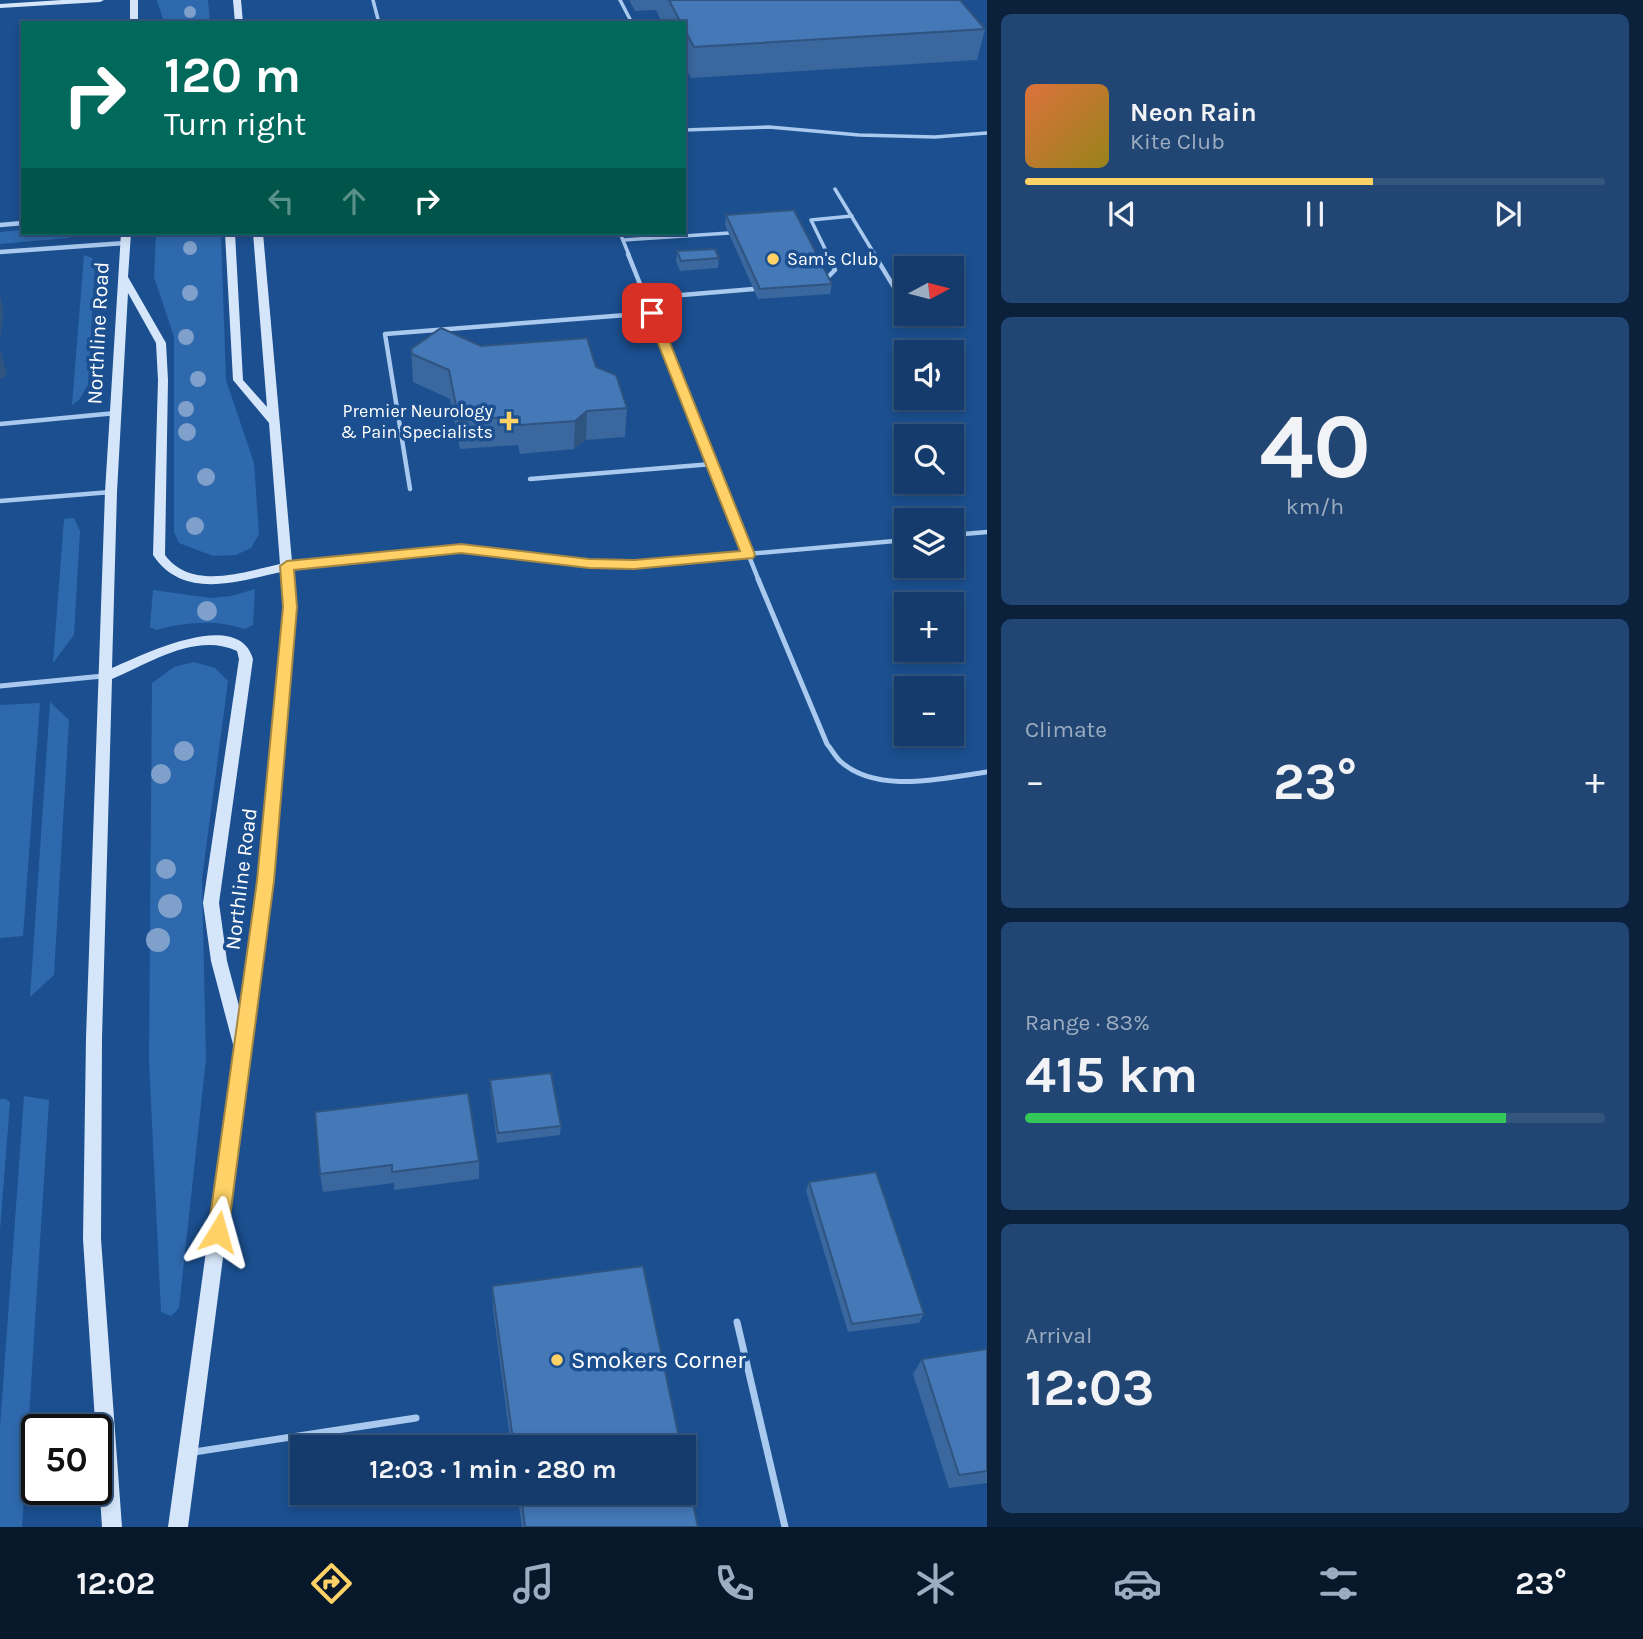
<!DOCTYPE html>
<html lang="en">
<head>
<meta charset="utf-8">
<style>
	body { margin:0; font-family:Karla,sans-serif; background:#214673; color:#f1f3f6; height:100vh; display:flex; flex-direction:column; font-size:26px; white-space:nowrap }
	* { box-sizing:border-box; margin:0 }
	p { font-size:23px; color:#9dadc1 }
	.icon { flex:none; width:38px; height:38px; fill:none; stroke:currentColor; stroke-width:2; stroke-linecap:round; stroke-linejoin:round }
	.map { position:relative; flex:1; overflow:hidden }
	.drawer { display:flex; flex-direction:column; gap:14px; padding:14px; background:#0b203b; width:656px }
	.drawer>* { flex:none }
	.hud { position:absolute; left:21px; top:21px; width:665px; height:214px; border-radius:0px; box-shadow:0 4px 10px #0003,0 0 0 2px #33557e; background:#00695c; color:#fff; overflow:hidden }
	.needle { width:46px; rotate:83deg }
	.controls { position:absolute; left:894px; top:256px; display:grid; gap:14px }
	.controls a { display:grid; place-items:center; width:70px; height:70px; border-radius:0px; background:#143b6b; box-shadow:0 4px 10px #0003,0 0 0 2px #33557e; font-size:35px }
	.speed { position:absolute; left:21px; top:1414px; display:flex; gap:14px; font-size:35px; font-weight:700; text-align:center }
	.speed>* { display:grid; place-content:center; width:91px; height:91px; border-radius:50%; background:#143b6b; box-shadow:0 4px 10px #0003,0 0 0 2px #33557e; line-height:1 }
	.speed .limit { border:4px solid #111; border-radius:10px; background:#fff; color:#111 }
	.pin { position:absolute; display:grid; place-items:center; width:60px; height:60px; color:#fff; margin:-30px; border-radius:14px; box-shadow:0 4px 10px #0006 }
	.me { position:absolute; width:77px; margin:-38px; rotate:8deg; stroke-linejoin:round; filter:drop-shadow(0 0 5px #0008) }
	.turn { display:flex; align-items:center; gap:24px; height:147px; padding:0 28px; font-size:32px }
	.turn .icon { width:91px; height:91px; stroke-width:2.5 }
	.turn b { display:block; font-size:49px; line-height:60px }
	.lanes { display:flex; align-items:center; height:66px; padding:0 28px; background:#0003; justify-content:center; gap:35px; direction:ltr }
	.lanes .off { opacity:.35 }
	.big { font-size:52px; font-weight:700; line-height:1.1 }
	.drawer .card { flex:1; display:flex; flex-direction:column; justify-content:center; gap:10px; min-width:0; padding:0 24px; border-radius:10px; background:#214673 }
	.drawer .dial { align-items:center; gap:0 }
	.dial b { font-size:91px; line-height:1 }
	.song { display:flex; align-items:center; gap:21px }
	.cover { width:84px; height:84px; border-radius:10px; background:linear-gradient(135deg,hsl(20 70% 55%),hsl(50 70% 35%)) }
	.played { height:7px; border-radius:4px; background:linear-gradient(90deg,#ffd166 60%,#33557e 60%) }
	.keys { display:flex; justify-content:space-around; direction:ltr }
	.heat { display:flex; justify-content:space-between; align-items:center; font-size:38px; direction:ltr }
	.charge { height:10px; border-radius:5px; background:linear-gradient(90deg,#34c759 83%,#33557e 0) }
	.trip { position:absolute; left:290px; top:1435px; width:406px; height:70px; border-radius:0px; background:#143b6b; box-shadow:0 4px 10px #0003,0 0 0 2px #33557e; font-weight:700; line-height:70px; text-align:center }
	.tab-bar { display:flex; height:112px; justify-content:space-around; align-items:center; background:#08182b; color:#9dadc1 }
	.tab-bar .icon { width:49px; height:49px }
	.tab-bar .on { color:#ffd166 }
	.tab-bar b { font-size:32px; color:#f1f3f6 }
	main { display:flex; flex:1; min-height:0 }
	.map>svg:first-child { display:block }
	.green { fill:#2e69ad }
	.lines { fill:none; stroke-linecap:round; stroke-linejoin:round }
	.lane-far3 { stroke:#a9c9ee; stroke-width:3.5 }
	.lane-far2 { stroke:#a9c9ee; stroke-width:4.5 }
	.lane-far1 { stroke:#a9c9ee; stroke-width:5 }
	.lane { stroke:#a9c9ee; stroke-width:7 }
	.street { stroke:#a9c9ee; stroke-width:4.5 }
	.secondary { fill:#d6e6fa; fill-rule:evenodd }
	.tree { fill:#7ea0ca }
	.wall { fill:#3a679d }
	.shaded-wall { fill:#305480 }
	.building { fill:#4478b7; stroke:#305480; stroke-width:2 }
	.route { fill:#ffd166; stroke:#a68842; stroke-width:2 }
	.poi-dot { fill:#ffd166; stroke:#1b4f8f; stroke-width:2.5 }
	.labels { text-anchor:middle; stroke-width:7; stroke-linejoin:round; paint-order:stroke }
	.far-poi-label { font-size:18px; fill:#fff; stroke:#1b4f8f; text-anchor:start }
	.street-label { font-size:21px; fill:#fff; stroke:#1b4f8f }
	.near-poi-label { font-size:24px; fill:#fff; stroke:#1b4f8f; text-anchor:start }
</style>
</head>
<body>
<main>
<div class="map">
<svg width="987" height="1527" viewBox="0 0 987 1527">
	<rect width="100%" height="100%" fill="#1b4f8f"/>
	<g class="green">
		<polygon points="157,0 208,0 210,23 164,23"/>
		<polygon points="23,230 23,233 77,233 68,238 0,244 0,232"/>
		<polygon points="156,233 219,233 221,235 226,380 254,463 259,534 251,548 236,555 213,556 179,543 174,532 174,337 154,277"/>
		<polygon points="84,255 92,258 95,264 88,385 79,400 72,405"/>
		<polygon points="74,518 80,531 74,635 53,663 64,519"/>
		<path d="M255,589l-2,36 -8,4c-29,-10 -60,-7 -89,1l-6,-3 3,-37 58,8 20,-2z"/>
		<polygon points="194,662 215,668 228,681 202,879 206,1059 179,1308 171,1316 161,1312 149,1061 152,683 174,667"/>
		<polygon points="50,702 69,720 54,975 30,997"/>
		<polygon points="40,703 23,936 0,938 0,705"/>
		<polygon points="24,1096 49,1100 22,1527 0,1527 0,1427"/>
		<polygon points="0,1099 6,1099 10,1102 0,1230"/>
	</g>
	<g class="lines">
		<g class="lane-far3">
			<polyline points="373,0 379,23"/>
			<polyline points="620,0 632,23"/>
			<polyline points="684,130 769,127 859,135 935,137 987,133"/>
			<polyline points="835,189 875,255"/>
			<polyline points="620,233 629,255"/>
			<polyline points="623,240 729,233"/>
			<polyline points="828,255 811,220 852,216"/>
		</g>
		<g class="lane-far2">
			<polyline points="628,254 759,581"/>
			<polyline points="874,254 906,307"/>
			<polyline points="824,281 835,270 827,254"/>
			<polyline points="646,298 754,289"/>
			<polyline points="0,424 116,413"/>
			<polyline points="530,479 712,464"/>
			<polyline points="410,489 385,334 652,313"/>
			<polyline points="0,501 111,492"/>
			<polyline points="952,535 987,532"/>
			<polyline points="287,566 461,548 589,564 634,564 906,540"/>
		</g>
		<g class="lane-far1">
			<path d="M758,579l69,165c5,6 8,12 13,17 37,34 103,17 147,11"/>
			<polyline points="0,686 103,676"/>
		</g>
		<g class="lane">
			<polyline points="737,1322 785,1527"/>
			<polyline points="194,1452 416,1418"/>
		</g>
		<g class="street">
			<polyline points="0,225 23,223"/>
			<polyline points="0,252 125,243"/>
		</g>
		<g class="secondary">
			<polygon points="62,0 104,0 100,2 0,8 0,4"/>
			<rect x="130" y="0" width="8" height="23"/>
			<polygon points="233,0 241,0 243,23 235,23"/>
			<path d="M121,233h10l-3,44 38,66 2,37 -3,175c26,36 79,17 115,9l-11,-141 -36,-43 -8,-147h10l8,147 24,27 -14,-174h10l33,374 -24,274 -84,646h-20l66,-479 -23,-87 -8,-58 36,-244 -2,-8c-41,-19 -87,12 -125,28l-10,359 -1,201 21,288h-20l-19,-288 3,-201 19,-546zM128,293l28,50 2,37 -5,175c30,45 83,27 128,17l3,35 -26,274 -18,129 -13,-49 -8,-58 34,-244c-15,-52 -110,-4 -141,9l5,-176z"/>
		</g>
	</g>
	<g class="tree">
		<circle cx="190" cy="12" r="6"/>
		<circle cx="190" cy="248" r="7"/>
		<circle cx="190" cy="293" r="8"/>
		<circle cx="186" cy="337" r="8"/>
		<circle cx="198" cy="379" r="8"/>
		<circle cx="186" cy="409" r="8"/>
		<circle cx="187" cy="432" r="9"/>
		<circle cx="206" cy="477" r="9"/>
		<circle cx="195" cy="526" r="9"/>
		<circle cx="207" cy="611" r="10"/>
		<circle cx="184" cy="751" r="10"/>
		<circle cx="161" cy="774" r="10"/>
		<circle cx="166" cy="869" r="10"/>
		<circle cx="170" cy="906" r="12"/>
		<circle cx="158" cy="940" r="12"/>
	</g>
	<g class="wall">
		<polygon points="629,0 960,0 985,29 977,60 691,78 684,65 684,23 662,23 656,10 635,11"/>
		<polygon points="726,215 832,284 830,294 758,299 725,225"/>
		<polygon points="677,251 719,258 718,268 680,271 676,261"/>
		<polygon points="481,346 596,367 627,408 625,437 586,440 574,449 520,454 518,445 460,449 450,399 413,382 411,349"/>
		<polygon points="490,1080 561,1126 560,1135 497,1143 490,1089"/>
		<polygon points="315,1112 479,1161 479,1179 394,1190 394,1183 323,1192 320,1174"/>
		<polygon points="809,1182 924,1314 919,1323 848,1332 806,1191"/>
		<polygon points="492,1286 681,1447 511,1447 493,1309"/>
		<polygon points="987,1349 987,1483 949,1488 913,1374 922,1359"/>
		<polygon points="517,1493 684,1493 698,1527 522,1527"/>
	</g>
	<g class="shaded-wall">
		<polygon points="0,295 4,312 0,339"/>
		<polygon points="0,348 7,375 0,379"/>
		<polygon points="587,411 586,440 574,449 575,421"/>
	</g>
	<g class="building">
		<polygon points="669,0 960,0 985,29 694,47 684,29 684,23 681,23"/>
		<polygon points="794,210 832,284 760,289 726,215"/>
		<polygon points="715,249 719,258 681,261 677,251"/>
		<polygon points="441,328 481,346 587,338 596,367 616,375 627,408 587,411 575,421 520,425 518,416 459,421 449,370 412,354 411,349"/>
		<polygon points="551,1073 561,1126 498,1133 490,1080"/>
		<polygon points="468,1093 479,1161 392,1172 392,1165 320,1174 315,1112"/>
		<polygon points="876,1172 924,1314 852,1324 809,1182"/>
		<polygon points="643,1266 681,1447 514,1447 492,1286"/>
		<polygon points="987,1349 987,1471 959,1475 922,1359"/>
		<polygon points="684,1463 698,1527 525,1527 521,1493 684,1493"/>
	</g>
	<polygon class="route" points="652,309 658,313 755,555 753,558 634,569 589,568 461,553 294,570 297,607 274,881 228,1232 225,1238 218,1241 211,1238 208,1232 257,881 283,607 280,566 287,561 461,544 589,559 634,560 740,551 646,313"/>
	<g class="poi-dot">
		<circle cx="773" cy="259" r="7"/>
		<path d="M505.5 410.5h7v7h7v7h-7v7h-7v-7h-7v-7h7z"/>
		<circle cx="557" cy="1360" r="7"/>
	</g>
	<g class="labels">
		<g class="far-poi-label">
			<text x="787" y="265">Sam's Club</text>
			<text x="493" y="417" text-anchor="end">Premier Neurology<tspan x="493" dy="21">&amp; Pain Specialists</tspan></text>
		</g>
		<g class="street-label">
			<text transform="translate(98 333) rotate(-87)" y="7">Northline Road</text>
			<text transform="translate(241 879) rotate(-83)" y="7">Northline Road</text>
		</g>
		<g class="near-poi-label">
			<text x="571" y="1368">Smokers Corner</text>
		</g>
	</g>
</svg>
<div class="controls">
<a><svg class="needle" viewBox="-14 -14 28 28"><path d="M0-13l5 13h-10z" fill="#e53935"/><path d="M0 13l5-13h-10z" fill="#9dadc1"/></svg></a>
<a><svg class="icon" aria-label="sound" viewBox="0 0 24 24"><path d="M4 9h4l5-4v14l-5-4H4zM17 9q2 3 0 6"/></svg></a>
<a><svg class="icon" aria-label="search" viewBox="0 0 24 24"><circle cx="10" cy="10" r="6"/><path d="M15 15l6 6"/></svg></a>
<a><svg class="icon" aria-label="layers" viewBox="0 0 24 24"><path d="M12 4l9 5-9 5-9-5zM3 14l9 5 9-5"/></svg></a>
<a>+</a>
<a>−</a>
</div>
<div class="speed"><div class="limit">50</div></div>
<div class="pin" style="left:652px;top:313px;background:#d93025"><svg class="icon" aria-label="arrive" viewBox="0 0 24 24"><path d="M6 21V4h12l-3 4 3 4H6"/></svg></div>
<svg class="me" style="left:218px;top:1232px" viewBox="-20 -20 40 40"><path d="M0-17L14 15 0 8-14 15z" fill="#ffd166" stroke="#fff" stroke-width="4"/></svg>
<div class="trip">12:03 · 1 min · 280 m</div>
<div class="hud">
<div class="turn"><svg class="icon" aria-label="right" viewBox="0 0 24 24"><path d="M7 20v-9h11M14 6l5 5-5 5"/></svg><div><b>120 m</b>Turn right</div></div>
<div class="lanes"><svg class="icon off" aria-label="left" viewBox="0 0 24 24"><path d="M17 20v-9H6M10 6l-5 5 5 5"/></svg><svg class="icon off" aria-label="ahead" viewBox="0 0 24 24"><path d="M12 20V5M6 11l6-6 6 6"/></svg><svg class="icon" aria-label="right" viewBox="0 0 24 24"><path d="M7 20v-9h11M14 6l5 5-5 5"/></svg></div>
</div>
</div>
<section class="drawer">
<div class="card">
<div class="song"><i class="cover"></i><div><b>Neon Rain</b><p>Kite Club</p></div></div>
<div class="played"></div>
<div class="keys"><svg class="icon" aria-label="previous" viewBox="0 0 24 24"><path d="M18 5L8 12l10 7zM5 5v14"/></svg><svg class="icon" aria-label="pause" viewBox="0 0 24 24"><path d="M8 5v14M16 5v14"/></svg><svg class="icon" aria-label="next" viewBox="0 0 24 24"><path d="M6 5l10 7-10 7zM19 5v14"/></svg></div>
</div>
<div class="card dial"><b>40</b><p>km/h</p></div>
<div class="card"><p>Climate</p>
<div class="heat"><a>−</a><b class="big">23°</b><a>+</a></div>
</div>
<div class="card"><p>Range · 83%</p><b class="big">415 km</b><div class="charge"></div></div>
<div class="card"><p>Arrival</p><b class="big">12:03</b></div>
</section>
</main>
<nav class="tab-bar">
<b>12:02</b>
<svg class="icon on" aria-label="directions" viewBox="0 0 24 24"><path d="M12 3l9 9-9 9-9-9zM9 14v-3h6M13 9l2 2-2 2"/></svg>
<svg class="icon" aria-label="music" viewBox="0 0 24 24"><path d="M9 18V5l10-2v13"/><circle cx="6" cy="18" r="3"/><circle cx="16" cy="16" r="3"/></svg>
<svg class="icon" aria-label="phone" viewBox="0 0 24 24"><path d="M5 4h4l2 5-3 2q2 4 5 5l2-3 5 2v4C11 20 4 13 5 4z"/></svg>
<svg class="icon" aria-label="climate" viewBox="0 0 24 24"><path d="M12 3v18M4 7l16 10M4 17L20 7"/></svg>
<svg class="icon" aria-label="car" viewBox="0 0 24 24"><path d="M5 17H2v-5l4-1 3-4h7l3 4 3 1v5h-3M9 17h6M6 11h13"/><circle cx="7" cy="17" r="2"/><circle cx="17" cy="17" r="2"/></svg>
<svg class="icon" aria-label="filters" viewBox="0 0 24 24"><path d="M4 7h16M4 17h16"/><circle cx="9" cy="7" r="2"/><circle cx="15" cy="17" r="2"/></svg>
<b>23°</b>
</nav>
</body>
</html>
